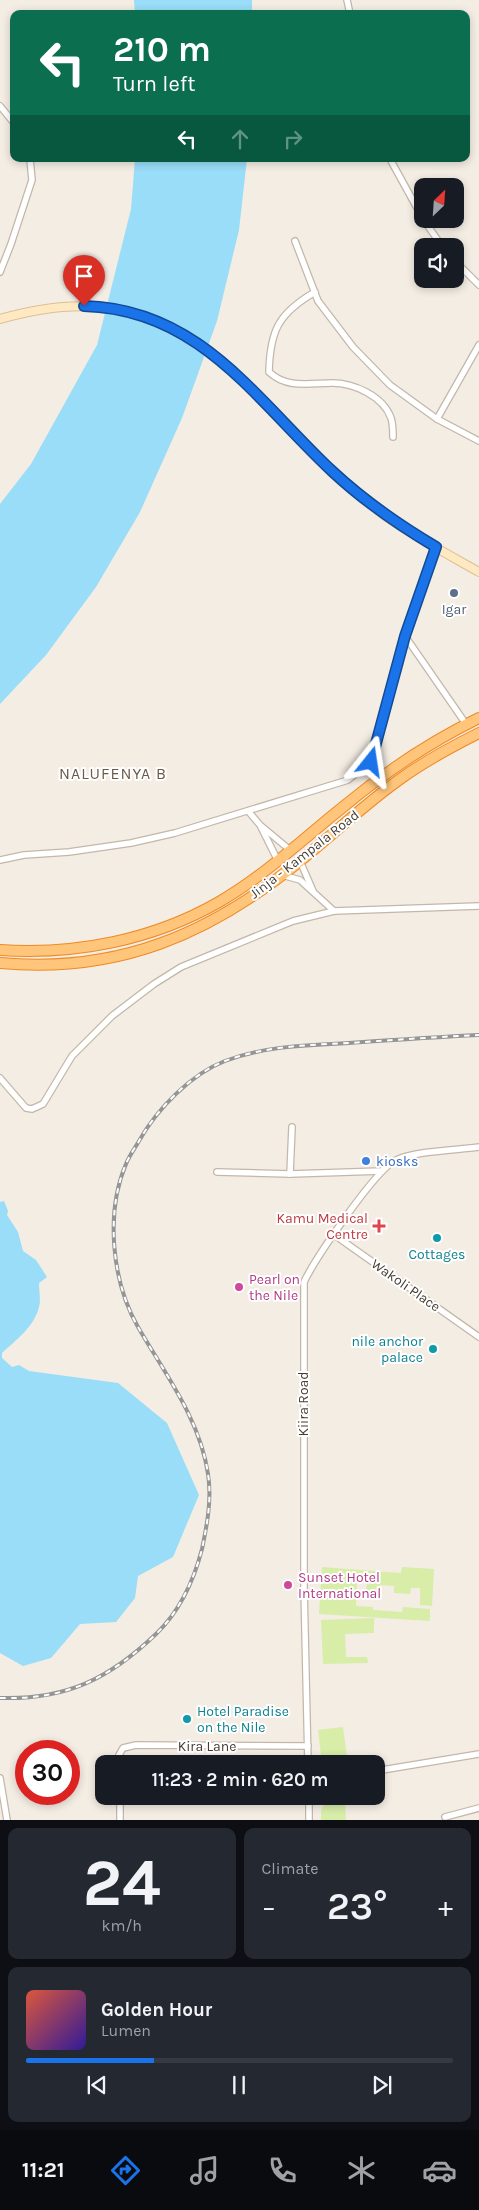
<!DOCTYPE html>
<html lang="en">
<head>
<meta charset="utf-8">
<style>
	body { margin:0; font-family:Karla,sans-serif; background:#242831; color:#f1f3f6; height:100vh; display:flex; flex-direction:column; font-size:19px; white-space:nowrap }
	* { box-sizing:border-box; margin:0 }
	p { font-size:16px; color:#9ea1a6 }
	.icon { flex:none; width:28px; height:28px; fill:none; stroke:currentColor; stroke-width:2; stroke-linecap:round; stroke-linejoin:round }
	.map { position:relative; height:1820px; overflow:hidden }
	.details { display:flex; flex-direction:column; gap:8px; padding:8px; background:#0d0f14; flex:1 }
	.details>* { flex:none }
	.banner { position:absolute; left:10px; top:10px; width:460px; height:152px; border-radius:10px; box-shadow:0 2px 8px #0003; background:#0b6e4f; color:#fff; overflow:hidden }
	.needle { width:32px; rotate:25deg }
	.controls { position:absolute; left:414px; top:178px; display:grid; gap:10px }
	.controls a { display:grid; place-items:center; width:50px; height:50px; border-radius:10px; background:#171b24; box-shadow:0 2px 8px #0003; font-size:25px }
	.speed { position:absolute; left:15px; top:1740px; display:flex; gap:10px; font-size:25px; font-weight:700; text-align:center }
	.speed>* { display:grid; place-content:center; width:65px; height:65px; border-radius:50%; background:#171b24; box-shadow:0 2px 8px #0003; line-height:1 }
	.speed .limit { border:8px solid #d22; background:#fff; color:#111 }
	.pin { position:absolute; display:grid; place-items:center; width:42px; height:42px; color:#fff; margin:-51px -21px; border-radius:50% 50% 50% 0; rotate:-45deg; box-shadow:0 0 5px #0007 }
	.pin .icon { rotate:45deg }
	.me { position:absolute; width:55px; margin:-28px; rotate:15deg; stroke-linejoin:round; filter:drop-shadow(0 0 4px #0008) }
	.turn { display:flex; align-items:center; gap:18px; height:105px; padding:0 20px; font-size:22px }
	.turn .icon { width:65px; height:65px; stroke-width:2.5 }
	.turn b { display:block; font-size:35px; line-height:42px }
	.lanes { display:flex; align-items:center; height:48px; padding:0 20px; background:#0003; justify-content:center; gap:25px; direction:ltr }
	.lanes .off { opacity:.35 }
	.big { font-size:38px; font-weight:600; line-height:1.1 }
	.details .widget { flex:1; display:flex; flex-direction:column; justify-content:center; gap:8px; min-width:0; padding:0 18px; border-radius:10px; background:#242831 }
	.details .dial { align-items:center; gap:0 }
	.dial b { font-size:65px; line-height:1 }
	.song { display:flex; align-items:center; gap:15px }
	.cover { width:60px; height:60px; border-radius:8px; background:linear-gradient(135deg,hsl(10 70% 55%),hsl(250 70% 35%)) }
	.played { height:5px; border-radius:2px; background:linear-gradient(90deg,#1a73e8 30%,#363941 30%) }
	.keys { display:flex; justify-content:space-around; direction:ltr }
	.heat { display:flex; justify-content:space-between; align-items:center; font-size:28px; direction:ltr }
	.details .tiles { flex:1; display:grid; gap:8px; grid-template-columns:1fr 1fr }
	.widget:last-child { grid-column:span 2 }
	.trip { position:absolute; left:95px; top:1755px; width:290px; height:50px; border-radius:10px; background:#171b24; box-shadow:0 2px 8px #0003; font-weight:600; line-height:50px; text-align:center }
	.tabs { display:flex; height:80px; justify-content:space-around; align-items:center; background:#090b0e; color:#9ea1a6 }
	.tabs .icon { width:35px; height:35px }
	.tabs .on { color:#1a73e8 }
	.tabs b { font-size:22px; color:#f1f3f6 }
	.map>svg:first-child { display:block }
	.green { fill:#d7eda8 }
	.water { fill:#99ddf8 }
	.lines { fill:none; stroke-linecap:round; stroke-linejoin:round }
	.minor-casing { stroke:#c4b7a9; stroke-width:8 }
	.secondary-casing { stroke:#dcbf91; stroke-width:10 }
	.trunk-casing { stroke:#ee8a24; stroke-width:12 }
	.minor { stroke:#fff; stroke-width:5.5 }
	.secondary { stroke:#ffe9c3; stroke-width:8 }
	.trunk { stroke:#ffc57b; stroke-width:10 }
	.rail-casing { stroke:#959595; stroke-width:4 }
	.rail { stroke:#fff; stroke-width:2; stroke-dasharray:5.5; stroke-linecap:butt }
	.route-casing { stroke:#114b97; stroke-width:12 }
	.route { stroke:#1a73e8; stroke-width:9 }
	.service-dot { fill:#5c6f8a; stroke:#fff; stroke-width:2 }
	.shop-dot { fill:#3f7fe0; stroke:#fff; stroke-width:2 }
	.health-dot { fill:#e0444e; stroke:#fff; stroke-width:2 }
	.culture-dot { fill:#0f9aa8; stroke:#fff; stroke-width:2 }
	.hotel-dot { fill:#d1479c; stroke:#fff; stroke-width:2 }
	.labels { text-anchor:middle; stroke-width:4; stroke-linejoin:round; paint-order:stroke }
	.service-label { font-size:14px; fill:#4e5e75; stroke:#fff }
	.street-label { font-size:14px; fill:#473d33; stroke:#fff }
	.shop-label { font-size:14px; fill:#366cbe; stroke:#fff; text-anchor:start }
	.health-label { font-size:14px; fill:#be3a42; stroke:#fff; text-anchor:end }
	.culture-label { font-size:14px; fill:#0d838f; stroke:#fff }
	.hotel-label { font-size:14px; fill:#b23c85; stroke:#fff; text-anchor:start }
	.quarter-label { font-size:16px; letter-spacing:1px; fill:#6b5949; stroke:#fff }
</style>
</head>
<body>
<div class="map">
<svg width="479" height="1820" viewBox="0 0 479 1820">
	<rect width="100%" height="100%" fill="#f4ede4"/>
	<g class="green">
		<polygon points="322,1567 401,1573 402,1567 434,1569 432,1606 420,1605 420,1588 411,1588 410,1594 394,1593 394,1586 380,1585 379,1592 366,1591 367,1583 357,1583 356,1606 373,1607 373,1610 402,1612 403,1607 430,1609 430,1621 319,1614"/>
		<polygon points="374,1618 374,1633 345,1634 346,1657 367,1657 368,1663 323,1664 321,1620"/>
		<polygon points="343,1727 348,1764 322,1764 318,1730"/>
		<polygon points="345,1801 346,1820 321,1820 321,1811 325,1802"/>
	</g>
	<g class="water">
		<polygon points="134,0 252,0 252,14 135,14"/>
		<polygon points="135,159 247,159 239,230 217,321 182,418 140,512 96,587 46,655 0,704 0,504 31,464 97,345 131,209"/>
		<path d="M4,1201l4,10 -1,4 11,17 5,19 13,9 11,17 -8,6c0,8 2,17 0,24 -5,20 -23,33 -37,46v5l10,9 7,-2 10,6 89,12 49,40 32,72 -26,62 -35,19 -3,22 -19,24 -36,2 -29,34 -28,8 -23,-13v-451z"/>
	</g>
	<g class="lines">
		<defs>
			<g id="minor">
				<polyline points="347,0 350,14"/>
				<polyline points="0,106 14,123"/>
				<polyline points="390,159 422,217"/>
				<polyline points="423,219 442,246"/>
				<polyline points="295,241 318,301 353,347 390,385 437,419 479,441"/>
				<polyline points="455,261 479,285"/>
				<polyline points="0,272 11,244 32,180 30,159"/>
				<path d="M315,292c-36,21 -45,38 -46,80 18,17 41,11 63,11 22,0 51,13 59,35 2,6 2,13 2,19"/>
				<polyline points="437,419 479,345"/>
				<polyline points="405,636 466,724"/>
				<polyline points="249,812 260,825 290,850"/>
				<polyline points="261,827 278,861"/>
				<polyline points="0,860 24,855 69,852 131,843 175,833 348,780 371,761 405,636 436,547"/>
				<polyline points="300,861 313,891"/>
				<polyline points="282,875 300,880 334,911"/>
				<polyline points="0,1078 26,1108 32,1109 43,1104 72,1056 112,1016 154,984 181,967 293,921 334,911 479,906"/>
				<polyline points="217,1172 290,1174 382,1171"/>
				<polyline points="290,1174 292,1127"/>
				<polyline points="333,1234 479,1337"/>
				<polyline points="119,1764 119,1755 123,1748 136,1745 308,1746"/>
				<path d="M308,1764l-4,-177v-305c11,-23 71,-112 92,-122 20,-9 60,-10 83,-13"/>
				<polyline points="376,1771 479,1754"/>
				<polyline points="0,1778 7,1820"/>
				<polyline points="120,1796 120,1820"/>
				<polyline points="309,1796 309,1820"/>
				<polyline points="445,1817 479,1808"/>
			</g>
			<path id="secondary" d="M0,319c134,-39 199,15 288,106 15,15 29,32 45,47 18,16 38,34 58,48 28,19 58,35 88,52"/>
			<g id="trunk">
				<path d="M0,950c76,5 153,-10 219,-48 45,-26 84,-63 124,-95 42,-35 87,-65 136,-89"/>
				<path d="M0,963c118,11 210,-29 300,-102 35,-28 67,-59 103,-84 24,-17 50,-31 76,-44"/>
			</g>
		</defs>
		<use href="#minor" class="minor-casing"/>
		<use href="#secondary" class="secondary-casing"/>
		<use href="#trunk" class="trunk-casing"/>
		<use href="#minor" class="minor"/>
		<use href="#secondary" class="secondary"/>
		<use href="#trunk" class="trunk"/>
		<defs>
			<path id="rail" d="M0,1698c66,2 109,-19 156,-64 23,-22 38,-54 46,-85 5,-24 10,-50 6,-75 -8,-55 -43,-100 -70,-147 -26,-45 -33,-114 -12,-163 3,-8 9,-16 13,-23 18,-32 52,-67 86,-80 40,-15 82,-16 124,-18 43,-3 87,-6 130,-8"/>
		</defs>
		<use href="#rail" class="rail-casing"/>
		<use href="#rail" class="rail"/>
	</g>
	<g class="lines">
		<defs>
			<path id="route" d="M84,306c116,3 172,94 248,165 32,30 67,54 104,76l-31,89 -34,126"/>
		</defs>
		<use href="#route" class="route-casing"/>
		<use href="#route" class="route"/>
	</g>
	<circle class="service-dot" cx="454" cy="593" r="5"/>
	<circle class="shop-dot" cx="366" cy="1161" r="5"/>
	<path class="health-dot" d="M376.5 1218.5h5v5h5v5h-5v5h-5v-5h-5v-5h5z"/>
	<g class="culture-dot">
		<circle cx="437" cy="1238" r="5"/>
		<circle cx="433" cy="1349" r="5"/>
		<circle cx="187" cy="1719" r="5"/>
	</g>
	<g class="hotel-dot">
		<circle cx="239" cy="1287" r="5"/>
		<circle cx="288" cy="1585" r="5"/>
	</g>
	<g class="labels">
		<g class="service-label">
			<text x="454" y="614">Igar</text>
		</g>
		<g class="street-label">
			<text transform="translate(304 854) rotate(-38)" y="5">Jinja - Kampala Road</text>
			<text transform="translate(406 1285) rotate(35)" y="5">Wakoli Place</text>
			<text transform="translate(303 1404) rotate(-90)" y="5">Kiira Road</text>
			<text x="207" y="1751">Kira Lane</text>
		</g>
		<g class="shop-label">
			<text x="376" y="1166">kiosks</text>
		</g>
		<g class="health-label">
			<text x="368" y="1223">Kamu Medical<tspan x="368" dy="16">Centre</tspan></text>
		</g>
		<g class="culture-label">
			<text x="437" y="1259">Cottages</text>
			<text x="423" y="1346" text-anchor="end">nile anchor<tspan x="423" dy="16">palace</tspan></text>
			<text x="197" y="1716" text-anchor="start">Hotel Paradise<tspan x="197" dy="16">on the Nile</tspan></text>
		</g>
		<g class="hotel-label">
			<text x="249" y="1284">Pearl on<tspan x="249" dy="16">the Nile</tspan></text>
			<text x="298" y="1582">Sunset Hotel<tspan x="298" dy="16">International</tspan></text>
		</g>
		<g class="quarter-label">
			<text x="113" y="779">NALUFENYA B</text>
		</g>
	</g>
</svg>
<div class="controls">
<a><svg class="needle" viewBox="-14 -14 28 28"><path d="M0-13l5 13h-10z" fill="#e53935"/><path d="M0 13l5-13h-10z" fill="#9ea1a6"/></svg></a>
<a><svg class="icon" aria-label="sound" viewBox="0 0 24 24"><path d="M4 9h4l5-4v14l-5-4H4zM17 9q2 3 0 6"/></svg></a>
</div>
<div class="speed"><div class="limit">30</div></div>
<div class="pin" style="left:84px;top:306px;background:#d93025"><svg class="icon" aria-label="arrive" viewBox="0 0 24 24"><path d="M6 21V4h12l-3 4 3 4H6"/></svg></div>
<svg class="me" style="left:371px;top:762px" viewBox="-20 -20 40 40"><path d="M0-17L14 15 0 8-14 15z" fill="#1a73e8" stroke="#fff" stroke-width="4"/></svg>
<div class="trip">11:23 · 2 min · 620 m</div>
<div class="banner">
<div class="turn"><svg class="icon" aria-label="left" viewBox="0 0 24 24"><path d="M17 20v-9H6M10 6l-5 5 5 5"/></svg><div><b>210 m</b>Turn left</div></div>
<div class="lanes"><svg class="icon" aria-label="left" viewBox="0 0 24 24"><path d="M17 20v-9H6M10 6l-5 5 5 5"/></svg><svg class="icon off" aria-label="ahead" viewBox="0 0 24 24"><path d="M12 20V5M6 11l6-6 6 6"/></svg><svg class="icon off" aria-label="right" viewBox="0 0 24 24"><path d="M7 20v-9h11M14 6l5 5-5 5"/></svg></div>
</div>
</div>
<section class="details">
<div class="tiles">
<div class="widget dial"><b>24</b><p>km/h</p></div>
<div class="widget"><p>Climate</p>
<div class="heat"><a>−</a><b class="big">23°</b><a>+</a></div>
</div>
<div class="widget">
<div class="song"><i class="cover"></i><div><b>Golden Hour</b><p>Lumen</p></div></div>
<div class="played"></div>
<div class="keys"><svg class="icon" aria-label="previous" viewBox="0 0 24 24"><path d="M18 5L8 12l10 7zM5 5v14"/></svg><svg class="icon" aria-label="pause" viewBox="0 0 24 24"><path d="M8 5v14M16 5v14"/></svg><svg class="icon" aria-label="next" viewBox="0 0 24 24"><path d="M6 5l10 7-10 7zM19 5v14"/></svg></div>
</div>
</div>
</section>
<nav class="tabs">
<b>11:21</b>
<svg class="icon on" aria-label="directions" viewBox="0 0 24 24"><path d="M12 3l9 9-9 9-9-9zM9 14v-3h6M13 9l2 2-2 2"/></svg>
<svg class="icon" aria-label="music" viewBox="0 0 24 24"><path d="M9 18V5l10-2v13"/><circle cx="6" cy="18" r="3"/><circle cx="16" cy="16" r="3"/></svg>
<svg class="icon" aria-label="phone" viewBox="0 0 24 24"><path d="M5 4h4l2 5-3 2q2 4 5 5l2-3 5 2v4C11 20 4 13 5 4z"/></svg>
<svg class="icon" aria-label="climate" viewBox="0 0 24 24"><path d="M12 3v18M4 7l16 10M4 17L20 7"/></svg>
<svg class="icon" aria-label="car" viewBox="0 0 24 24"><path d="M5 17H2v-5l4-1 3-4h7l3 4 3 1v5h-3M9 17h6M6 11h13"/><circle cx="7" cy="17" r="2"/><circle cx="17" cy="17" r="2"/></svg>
</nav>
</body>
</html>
